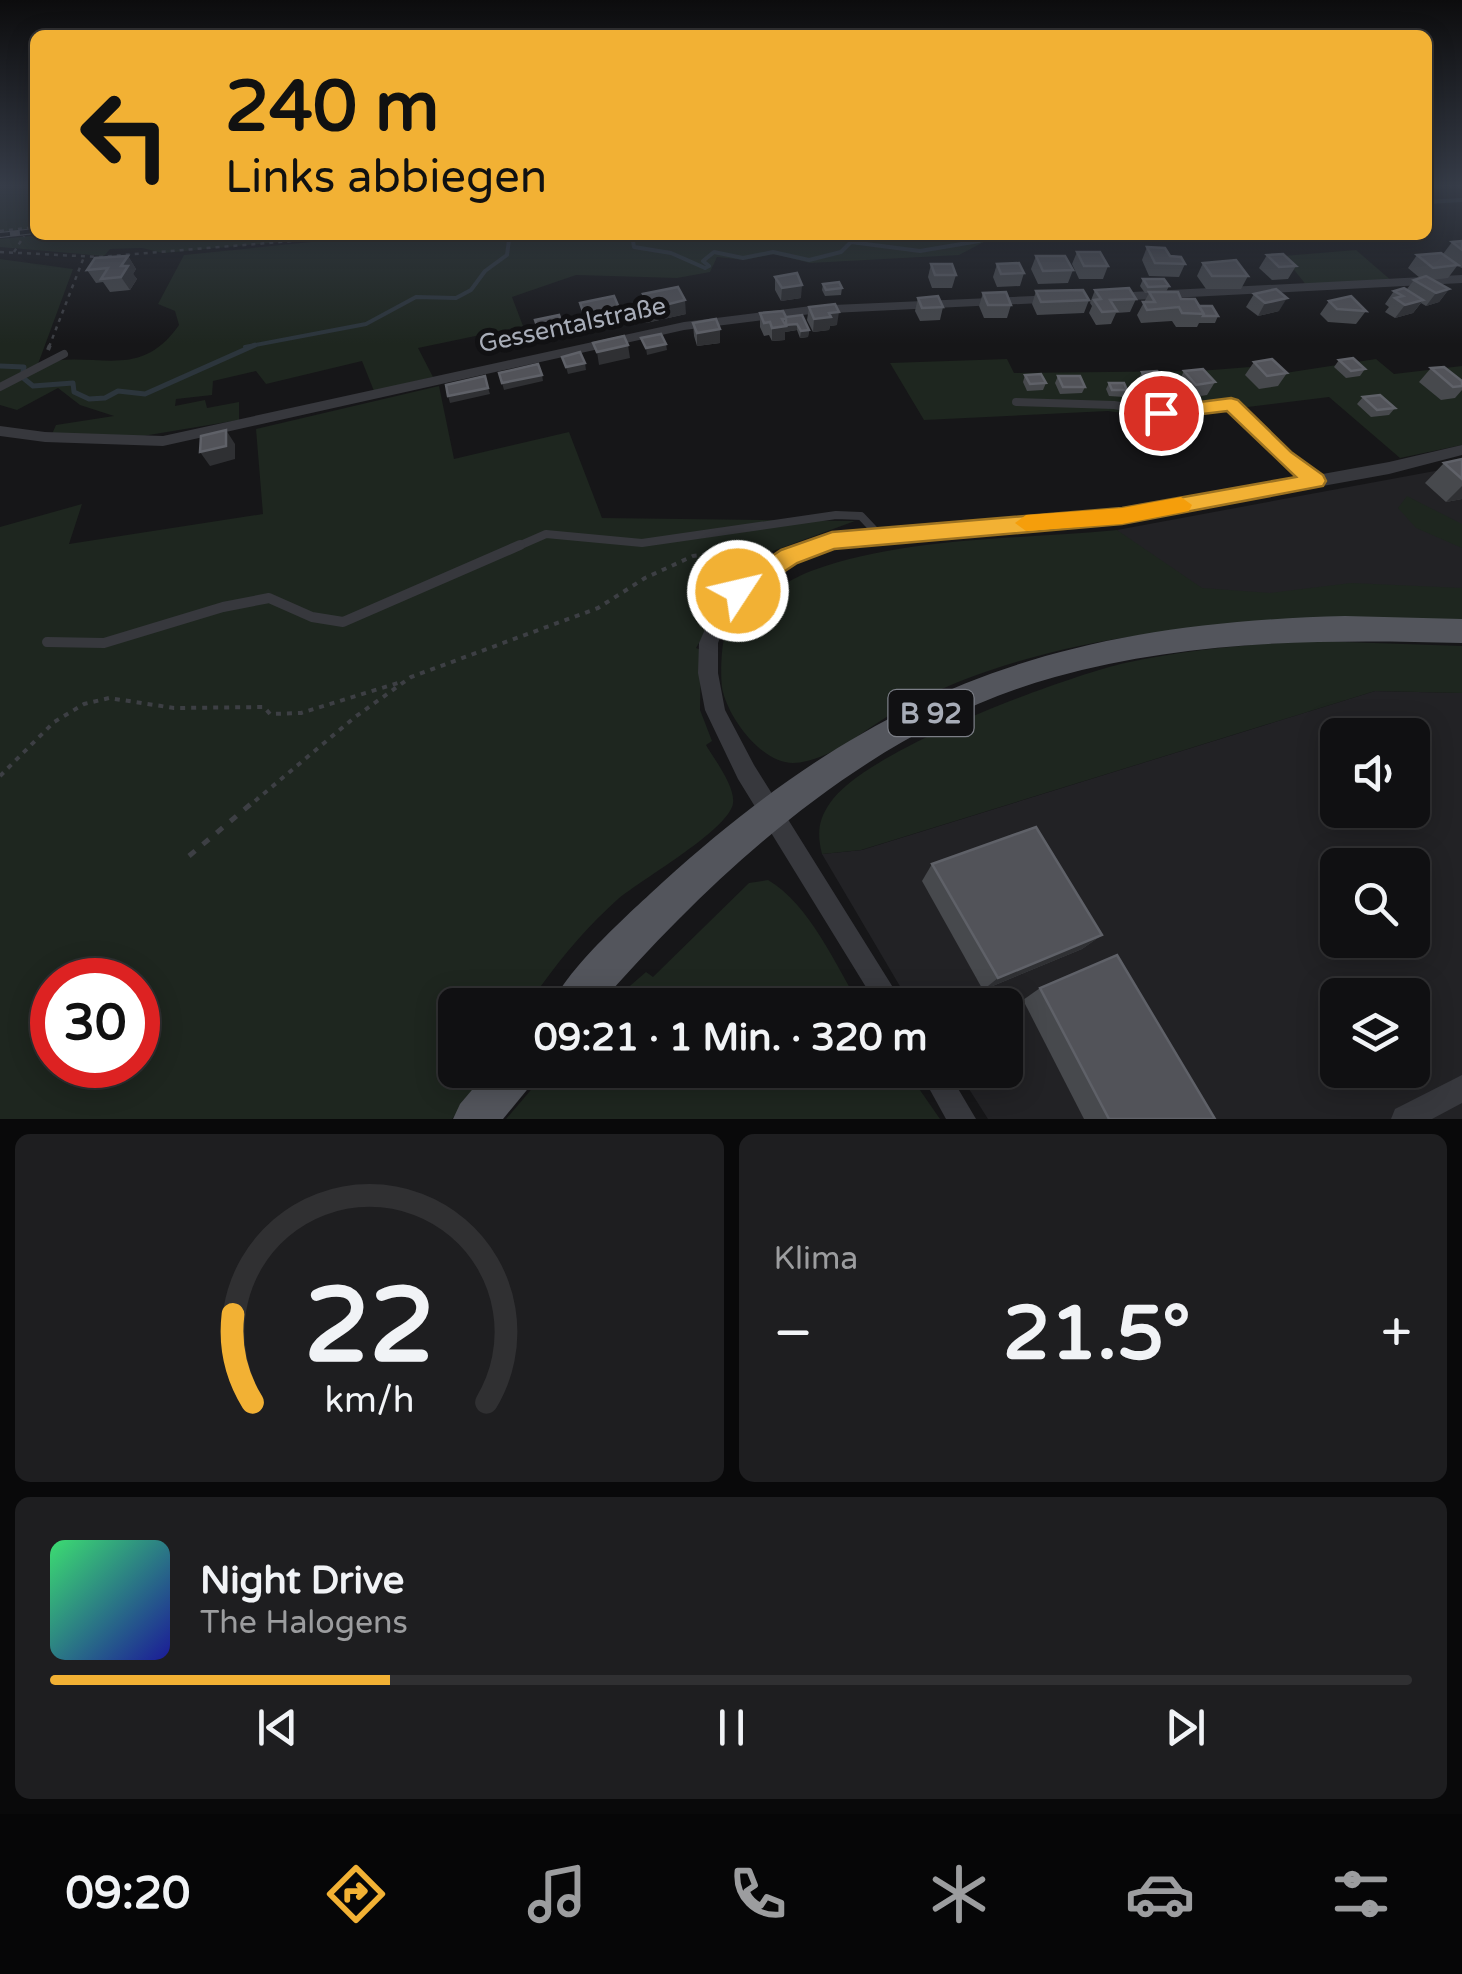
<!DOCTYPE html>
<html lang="de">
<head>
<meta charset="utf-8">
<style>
	body { margin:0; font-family:"Varela Round",sans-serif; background:#1e1e20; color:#f1f3f6; height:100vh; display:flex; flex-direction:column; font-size:38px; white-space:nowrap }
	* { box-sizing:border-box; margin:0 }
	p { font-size:32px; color:#9c9d9f }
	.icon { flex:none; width:55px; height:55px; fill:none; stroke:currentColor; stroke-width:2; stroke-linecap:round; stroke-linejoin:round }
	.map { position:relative; height:1119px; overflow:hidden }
	.drawer { display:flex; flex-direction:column; gap:15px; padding:15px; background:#09090a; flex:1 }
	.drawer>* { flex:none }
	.hud { position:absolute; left:30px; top:30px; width:1402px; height:210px; border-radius:15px; box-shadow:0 5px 25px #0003,0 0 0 2px #303032; background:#f2b134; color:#111; overflow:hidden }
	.fabs { position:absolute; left:1320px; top:718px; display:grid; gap:20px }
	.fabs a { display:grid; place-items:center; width:110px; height:110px; border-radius:15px; background:#101012; box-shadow:0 5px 25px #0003,0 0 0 2px #303032; font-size:50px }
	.speed { position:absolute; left:30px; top:958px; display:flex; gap:20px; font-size:50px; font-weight:700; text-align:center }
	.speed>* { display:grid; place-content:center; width:130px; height:130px; border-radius:50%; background:#101012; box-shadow:0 5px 25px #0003,0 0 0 2px #303032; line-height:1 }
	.speed .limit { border:15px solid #d22; background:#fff; color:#111 }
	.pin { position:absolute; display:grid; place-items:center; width:85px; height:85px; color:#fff; margin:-42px; border:5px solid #fff; border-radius:50%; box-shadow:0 2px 10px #0007 }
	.me { position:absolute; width:110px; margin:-55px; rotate:55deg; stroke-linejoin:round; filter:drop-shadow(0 0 8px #0008) }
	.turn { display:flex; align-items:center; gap:35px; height:210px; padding:0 30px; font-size:45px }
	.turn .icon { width:130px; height:130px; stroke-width:2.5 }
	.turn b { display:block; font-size:70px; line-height:85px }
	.big { font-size:75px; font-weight:800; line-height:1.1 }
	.drawer .tile { flex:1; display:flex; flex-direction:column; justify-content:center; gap:15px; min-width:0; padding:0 35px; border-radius:15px; background:#1e1e20 }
	.drawer .dial { align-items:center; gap:0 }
	.dial svg { height:260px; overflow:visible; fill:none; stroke:#303032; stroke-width:7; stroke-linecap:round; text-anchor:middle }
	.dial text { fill:#f1f3f6; stroke:none }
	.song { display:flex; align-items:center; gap:30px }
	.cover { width:120px; height:120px; border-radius:15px; background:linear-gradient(135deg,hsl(140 70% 55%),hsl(240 70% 35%)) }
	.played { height:10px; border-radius:5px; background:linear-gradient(90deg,#f2b134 25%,#303032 25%) }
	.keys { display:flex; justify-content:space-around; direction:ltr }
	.heat { display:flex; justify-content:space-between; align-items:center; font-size:55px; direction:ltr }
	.drawer .tiles { flex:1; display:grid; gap:15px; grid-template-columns:1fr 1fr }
	.tile:last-child { grid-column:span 2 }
	.trip { position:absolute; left:438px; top:988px; width:585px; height:100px; border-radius:15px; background:#101012; box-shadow:0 5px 25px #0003,0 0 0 2px #303032; font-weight:800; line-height:100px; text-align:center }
	.dock { display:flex; height:160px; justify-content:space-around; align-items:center; background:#060607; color:#9c9d9f }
	.dock .icon { width:70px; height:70px }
	.dock .active { color:#f2b134 }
	.dock b { font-size:45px; color:#f1f3f6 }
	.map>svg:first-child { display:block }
	.built { fill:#222225; fill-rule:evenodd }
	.green { fill:#1e261f; fill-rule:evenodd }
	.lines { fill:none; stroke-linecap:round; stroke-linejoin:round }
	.stream-far1 { stroke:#2c353c; stroke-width:4 }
	.stream { stroke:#2c353c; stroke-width:5 }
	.path-far2 { stroke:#3d3f44; stroke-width:2.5; stroke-dasharray:4 5; stroke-linecap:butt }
	.path-far1 { stroke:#3d3f44; stroke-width:4; stroke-dasharray:5 6; stroke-linecap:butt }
	.path { stroke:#3d3f44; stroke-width:5; stroke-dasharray:8 10; stroke-linecap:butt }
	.lane-far1 { stroke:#37383d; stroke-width:8 }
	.lane { stroke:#37383d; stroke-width:10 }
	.street { fill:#37383d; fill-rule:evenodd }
	.primary { fill:#53555c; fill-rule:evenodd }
	.rail-casing { stroke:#4a4c52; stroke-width:6 }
	.rail { stroke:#111113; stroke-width:4; stroke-dasharray:10; stroke-linecap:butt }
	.wall { fill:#47494d }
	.shaded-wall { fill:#2f3033 }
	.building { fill:#525359; stroke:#5f6168; stroke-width:2.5 }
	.route { fill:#f2b134; stroke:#9d7322; stroke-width:2.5 }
	.slow { fill:#f59e0b }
	.labels { text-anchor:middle; stroke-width:10; stroke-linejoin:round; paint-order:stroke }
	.far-street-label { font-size:25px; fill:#a8adb8; stroke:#111113 }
	.shield { fill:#111113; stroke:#7b7e86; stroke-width:2.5 }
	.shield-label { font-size:28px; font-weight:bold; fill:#a8adb8 }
</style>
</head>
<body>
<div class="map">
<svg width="1462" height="1119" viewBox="0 0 1462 1119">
	<rect width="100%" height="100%" fill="#161618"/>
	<g class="built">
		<polygon points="1462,466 1462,613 1197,619 1117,530"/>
		<path d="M1375,691l87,2v426h-474l-31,-49h48v-65h-94l-89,-151 40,-4zM1338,735h74v75h-74zM1338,865h74v75h-74zM1338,995h74v75h-74z"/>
	</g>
	<g class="green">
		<polygon points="0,187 35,187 35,228 0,232"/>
		<polygon points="42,235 357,235 163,253 142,248 110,249 104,256 0,247 0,239"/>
		<path d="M380,235h617l-38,20 -149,8 -36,-9 -30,6 -27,-3 -7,15 -33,6 -101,-3 -64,22 11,29 -105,22 15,29 -59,14 -12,-30 -96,23 -10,-13 -43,10 -1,14 -36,4 -1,7 30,-6 2,8 32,-6v18l-96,16 -91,-2 4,-9 58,-9 -34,-11 -22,-17 -41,22 -17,-5v-146l73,10 -35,95c56,-16 100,20 141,-39l-4,-14 -17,-7 26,-49z"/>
		<polygon points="1356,250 1393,282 1307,286 1283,256"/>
		<polygon points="1007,359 1014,373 1199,371 1263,366 1272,375 1376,359 1394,374 1462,366 1462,445 1400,458 1329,397 1158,418 1108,411 924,420 890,363"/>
		<path d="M439,386l15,73 115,-27 33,86 253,3 -107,39 -52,88 5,2 -1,60 12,31 -6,4c8,14 33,46 26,62 -11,27 -88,71 -114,92 -29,26 -54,55 -77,87l6,4 -9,15h-83v65h37l-40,49h-452v-592l82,-23 -13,40 194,-30 -7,-85zM52,980h86v85h-86z"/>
		<polygon points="1407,496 1462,524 1462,548 1416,528 1398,508"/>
		<path d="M1117,530l85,58 68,5 81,-10 111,5v34c-164,1 -313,-5 -471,48 -31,10 -62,24 -91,39 -32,17 -69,53 -107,54 -31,0 -63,-43 -70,-71 -3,-11 -2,-41 1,-53 7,-27 62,-58 87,-68 97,-35 204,-31 306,-41z"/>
		<path d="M1316,641l146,5v47l-87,-2 -514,159 -39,4c-5,-20 -4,-34 8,-51 34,-52 231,-125 295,-140 63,-14 127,-19 191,-22z"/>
		<path d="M768,880c42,25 67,84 92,125h-252l38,-33 7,5 96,-94z"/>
		<polygon points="548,1070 906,1070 940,1119 506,1119"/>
	</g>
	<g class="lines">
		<g class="stream-far1">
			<polyline points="1428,202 1462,200"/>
			<polyline points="632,235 634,247 671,253 705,268 709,266 703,261 714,252 743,258 773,252 809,260 841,252 851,242 920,251 979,241 981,235"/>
			<polyline points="245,347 366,324 416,297 456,298 471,290 485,271 507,255 509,240 521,235"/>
		</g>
		<polyline class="stream" points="0,366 24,367 22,377 33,386 73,383 74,392 89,399 105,398 118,391 145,394 255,345"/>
		<g class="path-far2">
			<polyline points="0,231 35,227"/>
			<polyline points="0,252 99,257 365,235"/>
			<polyline points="14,252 24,236"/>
			<polyline points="49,347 84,257"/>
		</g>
		<g class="path-far1">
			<polyline points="48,350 50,345"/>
			<polyline points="0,776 54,722 84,704 109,698 174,708 264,707 270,714 301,713 398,683"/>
			<polyline points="255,801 355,717 411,677 598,608 645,578 693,556 731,552 750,563"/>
		</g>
		<polyline class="path" points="189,856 258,798"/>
		<g class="lane-far1">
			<polyline points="0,387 64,354"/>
			<polyline points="1016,402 1114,405 1161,413 1231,405 1284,458 1316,481"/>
			<polyline points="514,548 546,534 642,543 836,515 861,516 878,534"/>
		</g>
		<polyline class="lane" points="47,642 104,643 223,607 269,598 312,617 343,622 520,545"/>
		<g class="street">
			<polygon points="1462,275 1462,283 1113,301 1107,297 1113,293"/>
			<polygon points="1057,295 1062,296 1062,302 811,314 684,330 163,446 45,442 0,436 0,426 45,432 163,436 684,322 811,306"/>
			<polygon points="1462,445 1462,455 1389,474 1122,522 834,546 783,569 751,591 727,620 718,643 718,673 725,710 754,765 904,1005 877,1005 738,779 705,710 698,673 699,643 713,611 738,581 771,559 832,533 1122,510 1389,462"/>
			<polygon points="919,1070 947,1070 976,1119 946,1119"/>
			<polygon points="1462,1075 1462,1103 1432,1119 1391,1119 1395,1109"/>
		</g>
		<g class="primary">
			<path d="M1345,616l117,3v24c-137,-4 -274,-3 -407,34 -183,51 -334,189 -456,328h-47c16,-38 80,-94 111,-123 213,-194 397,-259 682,-266z"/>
			<polygon points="489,1070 537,1070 531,1085 503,1119 453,1119 460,1104"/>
		</g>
		<defs>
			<polyline id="rail" points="0,235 35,231"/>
		</defs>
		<use href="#rail" class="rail-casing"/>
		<use href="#rail" class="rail"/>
	</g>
	<g class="wall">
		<polygon points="1462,241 1462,268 1457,266 1448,278 1432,280 1449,289 1439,302 1426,306 1421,303 1413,313 1395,318 1385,312 1389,307 1385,304 1394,291 1407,289 1414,280 1420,278 1408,268 1417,255 1443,254 1452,242"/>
		<polygon points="1147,247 1185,264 1179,277 1149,276 1142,260"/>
		<polygon points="1077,252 1108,266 1103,279 1079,279 1072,264"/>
		<polygon points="1267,255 1296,266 1288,279 1272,280 1259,268"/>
		<polygon points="128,256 136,269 133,274 137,279 130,290 110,292 103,282 96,283 87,270"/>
		<polygon points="1036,256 1073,270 1068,283 1038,284 1031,269"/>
		<polygon points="1203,263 1248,276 1241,289 1206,289 1197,276"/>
		<polygon points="931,264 956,275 952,288 932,288 928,277"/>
		<polygon points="997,264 1024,273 1020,286 997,287 993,277"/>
		<polygon points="775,277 801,298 781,301 775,290"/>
		<polygon points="1143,279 1169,286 1166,292 1199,306 1218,316 1215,323 1199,323 1197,327 1176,327 1172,321 1141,323 1137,315 1149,293 1145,293 1140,286"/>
		<polygon points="823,284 842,288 841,295 825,296 822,290"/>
		<polygon points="1095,290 1136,299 1130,312 1116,313 1111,324 1096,325 1089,313 1092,306 1090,303"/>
		<polygon points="1036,291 1089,300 1084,313 1037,315 1032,304"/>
		<polygon points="983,293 1011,305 1007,318 984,318 979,306"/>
		<polygon points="643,294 686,314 646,323 642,314 640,300 644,300"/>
		<polygon points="1254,294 1279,311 1258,316 1246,307"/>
		<polygon points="918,298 943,307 940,320 920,321 915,311"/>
		<polygon points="1329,301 1366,311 1356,324 1328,322 1320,314"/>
		<polygon points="809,307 837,325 830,326 829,330 813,332 807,320"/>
		<polygon points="760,313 786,317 809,330 808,337 800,338 797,330 785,332 785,340 772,341 769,335 764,336 760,327"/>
		<polygon points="693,323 720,329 720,343 697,346 694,336"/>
		<polygon points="1339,360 1365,369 1360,376 1346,378 1334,367"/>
		<polygon points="1254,362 1287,373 1278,386 1259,389 1245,375"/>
		<polygon points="1431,368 1462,381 1462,390 1455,398 1441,400 1419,382"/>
		<polygon points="1184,371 1215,382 1207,395 1188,398 1177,385"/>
		<polygon points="1142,372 1171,385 1164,398 1142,398 1135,385"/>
		<polygon points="1025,375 1046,383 1043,390 1027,391 1023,382"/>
		<polygon points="1058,376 1085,387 1082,393 1060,394 1055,383"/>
		<polygon points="1109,383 1127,390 1124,397 1109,396 1106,389"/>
		<polygon points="1363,397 1395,408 1389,415 1371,417 1357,404"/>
		<polygon points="1462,459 1462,499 1446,502 1425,483 1444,463"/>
		<polygon points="932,864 1102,935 1082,949 983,990 922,881"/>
		<polygon points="1040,988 1215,1119 1084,1119 1023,1000"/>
	</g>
	<g class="shaded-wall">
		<polygon points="128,256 136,269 133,274 137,279 130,290 121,277 121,266"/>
		<polygon points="802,285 801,298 781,301 782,288"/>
		<polygon points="1449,289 1439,302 1426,306 1436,293"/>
		<polygon points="1287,298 1279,311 1258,316 1265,303"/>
		<polygon points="685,300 686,314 646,323 645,310"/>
		<polygon points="1423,300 1413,313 1395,318 1405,305"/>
		<polygon points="620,310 622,323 587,330 585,317"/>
		<polygon points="839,312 837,325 830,326 829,330 813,332 814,319 829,313"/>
		<polygon points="782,319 787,319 797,324 797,330 785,332 785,340 772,341 772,328"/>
		<polygon points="562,324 565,338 541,342 538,329"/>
		<polygon points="720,329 720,343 697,346 697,333"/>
		<polygon points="809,330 808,337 800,338 801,331"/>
		<polygon points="521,341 523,348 506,351 504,344"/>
		<polygon points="666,344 667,350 647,355 646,348"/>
		<polygon points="628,345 630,358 599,365 597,352"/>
		<polygon points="585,363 586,370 568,374 566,367"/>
		<polygon points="542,375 543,381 504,390 502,383"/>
		<polygon points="488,388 490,394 450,403 448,396"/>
		<polygon points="226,430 235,444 235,459 210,466 200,452"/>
		<polygon points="1462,486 1462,499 1446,502"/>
		<polygon points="1102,935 1082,949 983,990 998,978"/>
	</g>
	<g class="building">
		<polygon points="1462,241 1462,250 1452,242"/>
		<polygon points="1147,247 1165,248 1170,256 1181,257 1185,264 1155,263"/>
		<polygon points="1077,252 1100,252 1108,266 1084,266"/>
		<polygon points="1441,253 1458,265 1433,268 1417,255"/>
		<polygon points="1283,254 1296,266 1279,267 1267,255"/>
		<polygon points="128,256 121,266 128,266 121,277 101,279 108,268 87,270 95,258"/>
		<polygon points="1036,256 1065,256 1073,270 1043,271"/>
		<polygon points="1236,260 1248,276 1212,276 1203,263"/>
		<polygon points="1019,263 1024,273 1001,274 997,264"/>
		<polygon points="931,264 952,264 956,275 935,275"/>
		<polygon points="797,273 802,285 782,288 775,277"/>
		<polygon points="1426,276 1449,289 1436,293 1414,280"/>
		<polygon points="1143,279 1164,279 1169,286 1148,287"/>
		<polygon points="839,282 842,288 826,290 823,284"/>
		<polygon points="678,287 685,300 645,310 640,300 646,299 643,294"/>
		<polygon points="1129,288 1136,299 1110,300 1117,311 1102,312 1094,300 1101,299 1095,290"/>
		<polygon points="1404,288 1423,300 1405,305 1395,298 1403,296 1394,291"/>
		<polygon points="1276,289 1287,298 1265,303 1254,294"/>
		<polygon points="1083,290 1089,300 1041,302 1036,291"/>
		<polygon points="1006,292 1011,305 988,305 983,293"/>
		<polygon points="1149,292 1178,292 1181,299 1195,299 1204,314 1182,313 1179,307 1147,310 1143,302 1155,302"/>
		<polygon points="614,296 620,310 585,317 580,303"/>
		<polygon points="938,296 943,307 922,308 918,298"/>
		<polygon points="1351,296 1366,311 1337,309 1329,301"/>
		<polygon points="835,304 839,312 829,313 831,317 814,319 809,307"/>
		<polygon points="1199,306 1212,306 1218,316 1203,316 1204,314"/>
		<polygon points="783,311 787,319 782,319 786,326 772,328 770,322 764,323 760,313"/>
		<polygon points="559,315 562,324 538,329 535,320"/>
		<polygon points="802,315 809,330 801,331 797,324 786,325 786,317"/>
		<polygon points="716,319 720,329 697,333 693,323"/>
		<polygon points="518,331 521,341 504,344 501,334"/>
		<polygon points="661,334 666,344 646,348 641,338"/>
		<polygon points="624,336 628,345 597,352 593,343"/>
		<polygon points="580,352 585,363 566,367 562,357"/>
		<polygon points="1353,358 1365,369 1351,371 1339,360"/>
		<polygon points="1272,359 1287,373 1267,376 1254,362"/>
		<polygon points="538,364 542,375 502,383 499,373"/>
		<polygon points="1444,367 1462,381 1462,386 1453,387 1431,368"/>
		<polygon points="1203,369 1215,382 1196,385 1184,371"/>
		<polygon points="1157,371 1171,385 1149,385 1142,372"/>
		<polygon points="1041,374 1046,383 1030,384 1025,375"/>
		<polygon points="485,376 488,388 448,396 446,385"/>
		<polygon points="1058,376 1080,376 1085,387 1063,387"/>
		<polygon points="1109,383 1124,383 1127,390 1112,390"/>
		<polygon points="1380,395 1395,408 1377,410 1363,397"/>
		<polygon points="226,430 226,446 200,452 201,436"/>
		<polygon points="1462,459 1462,479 1444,463"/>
		<polygon points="1036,827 1102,935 998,978 932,864"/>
		<polygon points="1117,955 1215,1119 1109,1119 1040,988"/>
	</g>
	<linearGradient id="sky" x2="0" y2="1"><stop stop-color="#0c0c0d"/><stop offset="0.54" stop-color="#363c48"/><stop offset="1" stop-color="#363c48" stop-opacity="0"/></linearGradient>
	<rect width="1462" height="344" fill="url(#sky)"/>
	<polygon class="route" points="1231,398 1238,400 1291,452 1323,475 1326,481 1323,486 1122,524 834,549 797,563 746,597 730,597 726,591 730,584 781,550 832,532 1122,508 1296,477 1227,411 1161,419 1152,413 1161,407"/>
	<polygon class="slow" points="1181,497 1192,505 1189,511 1122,524 1026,531 1015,523 1026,515 1122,508"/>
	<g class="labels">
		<g class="far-street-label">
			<text transform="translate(572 324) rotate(-12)" y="9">Gessentalstraße</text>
		</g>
		<rect class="shield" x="888.5" y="690" width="85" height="46" rx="8"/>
		<g class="shield-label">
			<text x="931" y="723">B 92</text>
		</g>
	</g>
</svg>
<div class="fabs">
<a><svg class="icon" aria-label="sound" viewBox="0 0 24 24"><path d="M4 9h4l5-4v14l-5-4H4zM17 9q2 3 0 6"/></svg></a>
<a><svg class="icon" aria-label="search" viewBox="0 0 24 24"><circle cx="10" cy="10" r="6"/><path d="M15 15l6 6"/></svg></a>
<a><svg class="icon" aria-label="layers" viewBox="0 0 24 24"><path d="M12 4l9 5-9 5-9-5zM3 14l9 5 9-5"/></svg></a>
</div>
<div class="speed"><div class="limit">30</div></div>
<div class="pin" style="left:1161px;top:413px;background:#d93025"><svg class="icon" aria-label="arrive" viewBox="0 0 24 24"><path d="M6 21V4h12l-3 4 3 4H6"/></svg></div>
<svg class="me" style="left:738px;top:591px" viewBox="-20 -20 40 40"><circle r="17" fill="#f2b134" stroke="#fff" stroke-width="3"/><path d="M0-11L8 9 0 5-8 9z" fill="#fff"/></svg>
<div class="trip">09:21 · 1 Min. · 320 m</div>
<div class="hud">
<div class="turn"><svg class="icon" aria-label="left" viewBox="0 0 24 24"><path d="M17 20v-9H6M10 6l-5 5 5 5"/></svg><div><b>240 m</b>Links abbiegen</div></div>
</div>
</div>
<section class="drawer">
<div class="tiles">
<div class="tile dial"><svg viewBox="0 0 100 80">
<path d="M14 69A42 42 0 1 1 86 69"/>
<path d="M14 69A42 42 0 0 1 8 42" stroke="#f2b134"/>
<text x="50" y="56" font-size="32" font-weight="700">22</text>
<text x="50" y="72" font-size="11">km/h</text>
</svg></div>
<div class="tile"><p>Klima</p>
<div class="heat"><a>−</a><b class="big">21.5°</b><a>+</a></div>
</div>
<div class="tile">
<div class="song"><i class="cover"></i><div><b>Night Drive</b><p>The Halogens</p></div></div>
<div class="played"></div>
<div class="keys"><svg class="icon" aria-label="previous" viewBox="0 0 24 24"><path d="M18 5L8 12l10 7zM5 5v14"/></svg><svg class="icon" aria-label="pause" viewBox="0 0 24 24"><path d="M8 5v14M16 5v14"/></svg><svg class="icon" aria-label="next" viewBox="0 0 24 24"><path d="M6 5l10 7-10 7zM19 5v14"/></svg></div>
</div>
</div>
</section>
<nav class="dock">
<b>09:20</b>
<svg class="icon active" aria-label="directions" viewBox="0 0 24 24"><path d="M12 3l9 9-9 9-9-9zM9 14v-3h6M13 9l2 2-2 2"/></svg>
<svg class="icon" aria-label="music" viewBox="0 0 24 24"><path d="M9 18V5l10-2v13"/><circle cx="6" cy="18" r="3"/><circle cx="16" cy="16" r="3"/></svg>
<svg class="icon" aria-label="phone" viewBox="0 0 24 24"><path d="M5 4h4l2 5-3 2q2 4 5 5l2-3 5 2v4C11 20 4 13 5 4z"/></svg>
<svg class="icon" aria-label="climate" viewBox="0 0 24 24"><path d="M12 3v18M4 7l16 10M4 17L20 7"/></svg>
<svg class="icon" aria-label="car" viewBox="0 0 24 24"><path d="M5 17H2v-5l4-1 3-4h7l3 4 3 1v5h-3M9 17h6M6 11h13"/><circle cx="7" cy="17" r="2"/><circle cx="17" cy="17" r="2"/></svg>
<svg class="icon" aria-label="filters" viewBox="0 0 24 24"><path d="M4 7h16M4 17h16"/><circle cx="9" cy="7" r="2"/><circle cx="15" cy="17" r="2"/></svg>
</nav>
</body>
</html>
